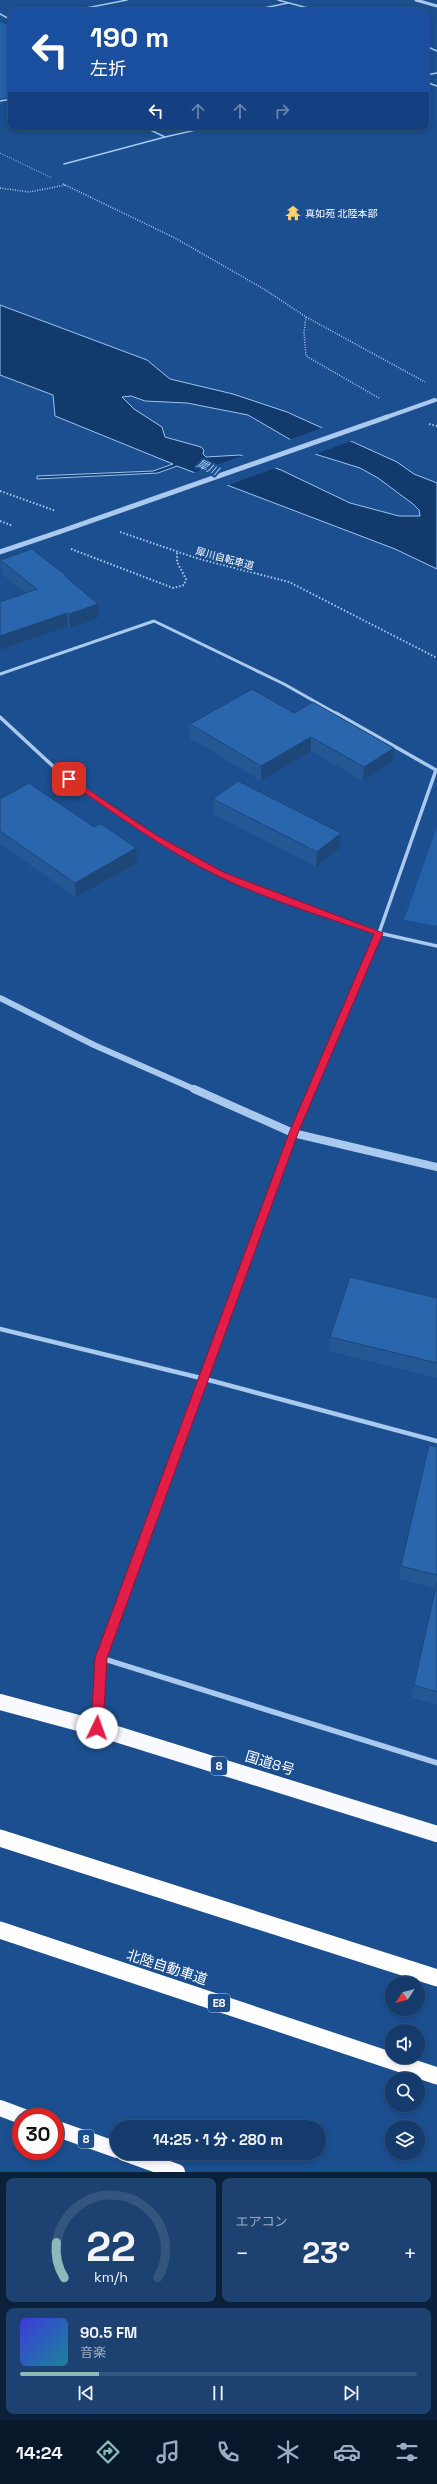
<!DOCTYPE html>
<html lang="ja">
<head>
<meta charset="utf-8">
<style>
	body { margin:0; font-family:"Space Grotesk","Noto Sans JP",sans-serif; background:#1d4271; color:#f1f3f6; height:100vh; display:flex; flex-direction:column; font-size:15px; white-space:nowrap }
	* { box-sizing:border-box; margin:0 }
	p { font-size:13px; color:#9dadc1 }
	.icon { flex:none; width:22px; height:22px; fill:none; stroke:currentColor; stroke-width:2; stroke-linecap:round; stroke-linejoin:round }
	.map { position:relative; height:2172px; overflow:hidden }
	.drawer { display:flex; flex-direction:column; gap:6px; padding:6px; background:#0b203b; flex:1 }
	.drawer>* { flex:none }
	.top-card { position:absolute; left:8px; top:8px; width:421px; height:122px; border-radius:8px; box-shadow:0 2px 6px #0003,0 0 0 1px #33557e; background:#1a4fa0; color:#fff; overflow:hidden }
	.needle { width:26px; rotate:234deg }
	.fabs { position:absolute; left:385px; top:1976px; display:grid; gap:8px }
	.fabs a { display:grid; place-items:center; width:40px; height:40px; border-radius:50%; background:#143b6b; box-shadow:0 2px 6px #0003,0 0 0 1px #33557e; font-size:20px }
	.speed { position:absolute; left:12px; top:2108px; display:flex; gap:8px; font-size:20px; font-weight:700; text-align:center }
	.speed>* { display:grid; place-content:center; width:52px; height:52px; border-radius:50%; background:#143b6b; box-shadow:0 2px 6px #0003,0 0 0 1px #33557e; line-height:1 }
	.speed .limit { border:6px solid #d22; background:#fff; color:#111 }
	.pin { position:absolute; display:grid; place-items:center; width:34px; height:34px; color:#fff; margin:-17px; border-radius:8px; box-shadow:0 2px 6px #0006 }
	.me { position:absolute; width:44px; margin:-22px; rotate:3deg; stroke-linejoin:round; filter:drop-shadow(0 0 3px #0008) }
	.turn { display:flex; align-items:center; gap:14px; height:84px; padding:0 16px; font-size:18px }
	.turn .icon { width:52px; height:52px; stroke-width:2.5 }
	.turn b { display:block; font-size:28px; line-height:34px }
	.lanes { display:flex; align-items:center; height:38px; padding:0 16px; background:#0003; justify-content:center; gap:20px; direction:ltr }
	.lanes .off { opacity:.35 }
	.big { font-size:30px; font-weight:700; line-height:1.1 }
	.drawer .widget { flex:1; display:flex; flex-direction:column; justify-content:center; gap:6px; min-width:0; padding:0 14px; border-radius:8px; background:#1d4271 }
	.drawer .dial { align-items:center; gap:0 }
	.dial svg { height:104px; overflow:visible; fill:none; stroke:#33557e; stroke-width:7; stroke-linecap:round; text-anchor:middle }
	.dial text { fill:#f1f3f6; stroke:none }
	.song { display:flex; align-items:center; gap:12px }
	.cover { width:48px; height:48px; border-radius:6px; background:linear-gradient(135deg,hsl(240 70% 55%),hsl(190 70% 35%)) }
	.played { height:4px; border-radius:2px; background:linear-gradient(90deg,#8bbbb9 20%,#33557e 20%) }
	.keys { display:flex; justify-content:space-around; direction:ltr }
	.heat { display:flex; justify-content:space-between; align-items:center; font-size:22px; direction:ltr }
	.drawer .tiles { flex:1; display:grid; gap:6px; grid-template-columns:1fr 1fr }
	.widget:last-child { grid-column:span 2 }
	.trip { position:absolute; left:110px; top:2120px; width:216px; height:40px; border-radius:20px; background:#143b6b; box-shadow:0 2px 6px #0003,0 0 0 1px #33557e; font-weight:700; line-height:40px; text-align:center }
	.tabs { display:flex; height:64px; justify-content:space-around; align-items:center; background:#08182b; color:#9dadc1 }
	.tabs .icon { width:28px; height:28px }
	.tabs .active { color:#8bbbb9 }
	.tabs b { font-size:18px; color:#f1f3f6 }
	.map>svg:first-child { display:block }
	.green { fill:#2461a8 }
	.water { fill:#123a6d; stroke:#9cc4f0; fill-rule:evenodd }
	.pier { fill:#1b4f8f }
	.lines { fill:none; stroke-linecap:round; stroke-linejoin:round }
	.path-far2 { stroke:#a9c9ee; stroke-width:1; stroke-dasharray:1 1.5; stroke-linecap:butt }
	.path-far1 { stroke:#a9c9ee; stroke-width:1.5; stroke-dasharray:1 1.5; stroke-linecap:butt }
	.path { stroke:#a9c9ee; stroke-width:2; stroke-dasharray:1.5 2; stroke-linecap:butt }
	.minor-far4 { stroke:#a9c9ee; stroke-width:1.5 }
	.minor-far3 { stroke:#a9c9ee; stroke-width:3 }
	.minor-far2 { stroke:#a9c9ee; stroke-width:3.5 }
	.minor-far1 { stroke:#a9c9ee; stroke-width:4.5 }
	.minor { stroke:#a9c9ee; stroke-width:5.5 }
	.tertiary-far3 { stroke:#a9c9ee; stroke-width:3 }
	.tertiary-far2 { stroke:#a9c9ee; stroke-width:5 }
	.tertiary-far1 { stroke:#a9c9ee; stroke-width:6 }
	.tertiary { stroke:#a9c9ee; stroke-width:8 }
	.trunk { stroke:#f8faff; stroke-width:16 }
	.motorway { stroke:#fff; stroke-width:17 }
	.tertiary-bridge-far1 { stroke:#a9c9ee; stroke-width:4 }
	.tertiary-bridge { stroke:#a9c9ee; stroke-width:5 }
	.wall { fill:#245895 }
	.shaded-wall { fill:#1d4779 }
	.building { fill:#2a66ad; stroke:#1d4779 }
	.route { fill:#e11d48; stroke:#92132f }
	.labels { text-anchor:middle; stroke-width:4; stroke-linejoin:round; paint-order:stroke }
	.far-poi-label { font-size:10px; fill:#fff; stroke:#1b4f8f; text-anchor:start }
	.far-street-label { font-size:10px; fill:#fff; stroke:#1b4f8f }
	.far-water-label { font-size:11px; font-style:italic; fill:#b5d3f5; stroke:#1b4f8f }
	.shield { fill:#1b4f8f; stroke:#bbcadd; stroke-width:1 }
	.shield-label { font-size:11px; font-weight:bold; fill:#fff }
	.near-street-label { font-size:14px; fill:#fff; stroke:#1b4f8f }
</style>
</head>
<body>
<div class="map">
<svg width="437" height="2172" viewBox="0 0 437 2172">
	<rect width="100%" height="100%" fill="#1b4f8f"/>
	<g class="green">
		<polygon points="0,22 11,27 11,96 0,99"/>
		<polygon points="437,827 437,926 404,920"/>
	</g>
	<path class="water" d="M0,305l147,55 23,19 63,15 54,18 110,50 17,12 23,9v86l-42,-20 -218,-83 -19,7 -121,6v-3l116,-5 20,-7 -118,-48 -2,-21 -53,-20zM131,396l14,5 42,2 61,12 67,39 45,14 18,10 35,26 6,6 1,6h-21l-49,-13 -69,-33 -41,-15 -34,2 -3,-3 1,-4 -3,-3 -36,-10 -3,-10 -28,-18 -12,-12z"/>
	<g class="pier">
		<polygon points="324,427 354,440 313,455 286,441"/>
		<polygon points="245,455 278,467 223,487 190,474"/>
	</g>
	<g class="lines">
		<polyline class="path-far2" points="0,153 52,178"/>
		<g class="path-far1">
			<polyline points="63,184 175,238 264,289 306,317 425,382"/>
			<polyline points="0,188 29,192 66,185"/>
			<polyline points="306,317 304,332 306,356 379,398"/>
		</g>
		<g class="path">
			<polyline points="429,424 437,426"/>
			<polyline points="0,491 56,511"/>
			<polyline points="0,521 13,526"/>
			<polyline points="120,532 196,558 289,582 437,658"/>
			<polyline points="71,549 173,588 184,585 186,579 177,562 177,551"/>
		</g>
		<g class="minor-far4">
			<polyline points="278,0 319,11"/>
			<polyline points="71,11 127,0"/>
			<polyline points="249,11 288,3"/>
			<polyline points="0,14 11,20"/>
			<polyline points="426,46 437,51"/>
			<polyline points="426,75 437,73"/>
			<polyline points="426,82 437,86"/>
			<polyline points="0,101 11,99"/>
			<polyline points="144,127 165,137 209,127"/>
			<polyline points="64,164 165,137"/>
		</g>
		<polyline class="minor-far3" points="0,674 154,621 284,684 337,714"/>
		<g class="minor-far2">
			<polyline points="336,713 436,770 379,933 437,946"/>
			<polyline points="0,717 56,769 153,837 220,874 263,892 379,933 311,1090"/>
		</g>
		<g class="minor-far1">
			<polyline points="0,1329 205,1379 437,1441"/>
			<polyline points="134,1567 293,1133 312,1089"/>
		</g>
		<g class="minor">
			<polyline points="101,1658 437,1763"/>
			<polyline points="97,1724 101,1658 135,1566"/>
		</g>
		<polyline class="tertiary-far3" points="416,0 437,6"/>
		<polyline class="tertiary-far2" points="0,552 59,532"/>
		<polyline class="tertiary-far1" points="0,998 94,1045 196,1090"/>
		<polyline class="tertiary" points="194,1089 293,1133 437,1167"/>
		<g class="trunk">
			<polyline points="0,1702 97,1728 437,1834"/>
			<polyline points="0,2108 24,2117"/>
			<polyline points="55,2128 117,2150"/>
			<polyline points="124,2153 177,2172"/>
		</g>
		<g class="motorway">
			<polyline points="0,1838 437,1978"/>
			<polyline points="0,1930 437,2076"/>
		</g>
		<polyline class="tertiary-bridge-far1" points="384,418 435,400"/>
		<polyline class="tertiary-bridge" points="59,532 387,417"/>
	</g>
	<g class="wall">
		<polygon points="0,560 67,576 67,578 98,618 70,628 68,626 0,650 0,602 26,593 2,574"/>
		<polygon points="294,713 393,762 363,781 311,751 261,781 190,738 190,724"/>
		<polygon points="0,799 94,827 136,848 137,863 76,897 0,844"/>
		<polygon points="213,799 341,833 340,848 316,867 213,814"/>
		<polygon points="437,1298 437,1378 329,1351 330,1337"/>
		<polygon points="437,1447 437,1705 411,1697 435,1588 399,1579 401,1566"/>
	</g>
	<g class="shaded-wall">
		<polygon points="98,604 98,618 70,628 69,614"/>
		<polygon points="67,613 68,626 0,650 0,636"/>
		<polygon points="311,737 311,751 261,781 261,766"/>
		<polygon points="394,748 393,762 363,781 364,767"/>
		<polygon points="341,833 340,848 316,867 317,852"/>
		<polygon points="136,848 137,863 76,897 75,883"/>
	</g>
	<g class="building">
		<polygon points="32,549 67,576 65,576 98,604 69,614 67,613 0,636 0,602 37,589 0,560"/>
		<polygon points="252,689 294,713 313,702 394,748 364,767 311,737 261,766 190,724"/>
		<polygon points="238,781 341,833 317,852 213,799"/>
		<polygon points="29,783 94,827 100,824 106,827 136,848 75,883 0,831 0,799"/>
		<polygon points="350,1277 437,1298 437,1363 330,1337"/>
		<polygon points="429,1445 437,1447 437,1575 401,1566"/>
		<polygon points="437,1582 437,1692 414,1685"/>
	</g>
	<path class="route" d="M69,777l87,58 67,37 160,61 -85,200 -191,525 -4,70 -2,4 -4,2 -4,-2 -2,-4 4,-70 194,-525 85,-199c-52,-18 -106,-34 -156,-58 -54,-26 -102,-62 -151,-95l-1,-2z"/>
	<defs>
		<symbol id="temple-bare" viewBox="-9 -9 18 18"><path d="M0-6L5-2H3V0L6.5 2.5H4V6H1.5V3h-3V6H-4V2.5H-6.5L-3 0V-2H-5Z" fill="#ffd166" stroke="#1b4f8f" stroke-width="2.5" paint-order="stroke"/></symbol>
	</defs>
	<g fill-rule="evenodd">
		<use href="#temple-bare" x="282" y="202" width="22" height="22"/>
	</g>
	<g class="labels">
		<g class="far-poi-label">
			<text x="305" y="217">真如苑 北陸本部</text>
		</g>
		<g class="far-street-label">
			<text transform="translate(225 558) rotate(15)" y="4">犀川自転車道</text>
		</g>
		<g class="far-water-label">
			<text transform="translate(208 467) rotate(25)" y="4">犀川</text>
		</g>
		<g class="shield">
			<rect x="211" y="1757" width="16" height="18" rx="3"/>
			<rect x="208" y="1994" width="22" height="18" rx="3"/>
			<rect x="78" y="2130" width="16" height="18" rx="3"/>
		</g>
		<g class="shield-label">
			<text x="219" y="1770">8</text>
			<text x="219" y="2007">E8</text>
			<text x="86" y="2143">8</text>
		</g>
		<g class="near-street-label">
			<text transform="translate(270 1763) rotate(17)" y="5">国道8号</text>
			<text transform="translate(167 1967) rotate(18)" y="5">北陸自動車道</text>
		</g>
	</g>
</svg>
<div class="fabs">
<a><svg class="needle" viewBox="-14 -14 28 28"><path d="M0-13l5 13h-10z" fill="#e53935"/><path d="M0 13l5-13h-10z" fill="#9dadc1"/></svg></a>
<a><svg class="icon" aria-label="sound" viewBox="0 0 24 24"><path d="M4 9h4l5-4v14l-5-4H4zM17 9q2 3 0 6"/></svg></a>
<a><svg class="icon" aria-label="search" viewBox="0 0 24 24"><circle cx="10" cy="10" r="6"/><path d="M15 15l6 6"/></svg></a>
<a><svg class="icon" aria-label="layers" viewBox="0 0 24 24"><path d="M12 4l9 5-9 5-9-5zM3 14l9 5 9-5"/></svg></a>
</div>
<div class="speed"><div class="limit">30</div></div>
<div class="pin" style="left:69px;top:779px;background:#d93025"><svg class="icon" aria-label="arrive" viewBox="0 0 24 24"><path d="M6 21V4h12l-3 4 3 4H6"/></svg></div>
<svg class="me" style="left:97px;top:1728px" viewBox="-20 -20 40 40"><circle r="19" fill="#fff"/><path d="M0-13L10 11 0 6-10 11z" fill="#e11d48"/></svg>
<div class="trip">14:25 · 1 分 · 280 m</div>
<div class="top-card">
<div class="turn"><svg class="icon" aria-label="left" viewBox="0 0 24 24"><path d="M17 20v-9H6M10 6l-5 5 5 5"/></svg><div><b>190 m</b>左折</div></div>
<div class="lanes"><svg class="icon" aria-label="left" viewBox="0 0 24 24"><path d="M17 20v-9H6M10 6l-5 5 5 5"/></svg><svg class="icon off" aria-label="ahead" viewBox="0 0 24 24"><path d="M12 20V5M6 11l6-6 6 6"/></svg><svg class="icon off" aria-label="ahead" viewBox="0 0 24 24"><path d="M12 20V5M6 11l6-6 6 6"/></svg><svg class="icon off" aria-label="right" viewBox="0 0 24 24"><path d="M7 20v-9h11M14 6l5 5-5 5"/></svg></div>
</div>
</div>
<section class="drawer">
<div class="tiles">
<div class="widget dial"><svg viewBox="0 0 100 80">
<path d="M14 69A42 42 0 1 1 86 69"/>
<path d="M14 69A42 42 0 0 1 8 42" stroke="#8bbbb9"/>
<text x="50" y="56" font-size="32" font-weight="700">22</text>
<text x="50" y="72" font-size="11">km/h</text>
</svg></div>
<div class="widget"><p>エアコン</p>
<div class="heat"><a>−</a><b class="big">23°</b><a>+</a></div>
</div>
<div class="widget">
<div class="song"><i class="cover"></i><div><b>90.5 FM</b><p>音楽</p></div></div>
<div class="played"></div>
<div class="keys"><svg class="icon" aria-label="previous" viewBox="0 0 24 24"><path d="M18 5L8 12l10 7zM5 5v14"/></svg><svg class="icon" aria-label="pause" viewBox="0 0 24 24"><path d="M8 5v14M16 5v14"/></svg><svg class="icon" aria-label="next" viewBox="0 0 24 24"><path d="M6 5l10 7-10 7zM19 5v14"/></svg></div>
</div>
</div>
</section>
<nav class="tabs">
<b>14:24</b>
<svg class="icon active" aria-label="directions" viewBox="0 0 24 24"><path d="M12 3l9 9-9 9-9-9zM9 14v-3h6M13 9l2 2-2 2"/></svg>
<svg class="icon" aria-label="music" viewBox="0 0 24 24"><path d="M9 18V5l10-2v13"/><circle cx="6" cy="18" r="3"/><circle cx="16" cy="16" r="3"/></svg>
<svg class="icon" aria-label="phone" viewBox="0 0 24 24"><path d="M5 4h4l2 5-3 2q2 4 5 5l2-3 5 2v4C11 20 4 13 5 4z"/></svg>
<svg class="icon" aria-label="climate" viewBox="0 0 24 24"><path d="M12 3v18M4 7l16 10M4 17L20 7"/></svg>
<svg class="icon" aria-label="car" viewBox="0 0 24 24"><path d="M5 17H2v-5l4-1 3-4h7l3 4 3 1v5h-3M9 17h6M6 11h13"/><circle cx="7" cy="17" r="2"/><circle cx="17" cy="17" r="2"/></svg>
<svg class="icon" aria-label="filters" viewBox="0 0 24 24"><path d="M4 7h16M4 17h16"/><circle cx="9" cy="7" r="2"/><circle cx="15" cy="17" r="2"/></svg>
</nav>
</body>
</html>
